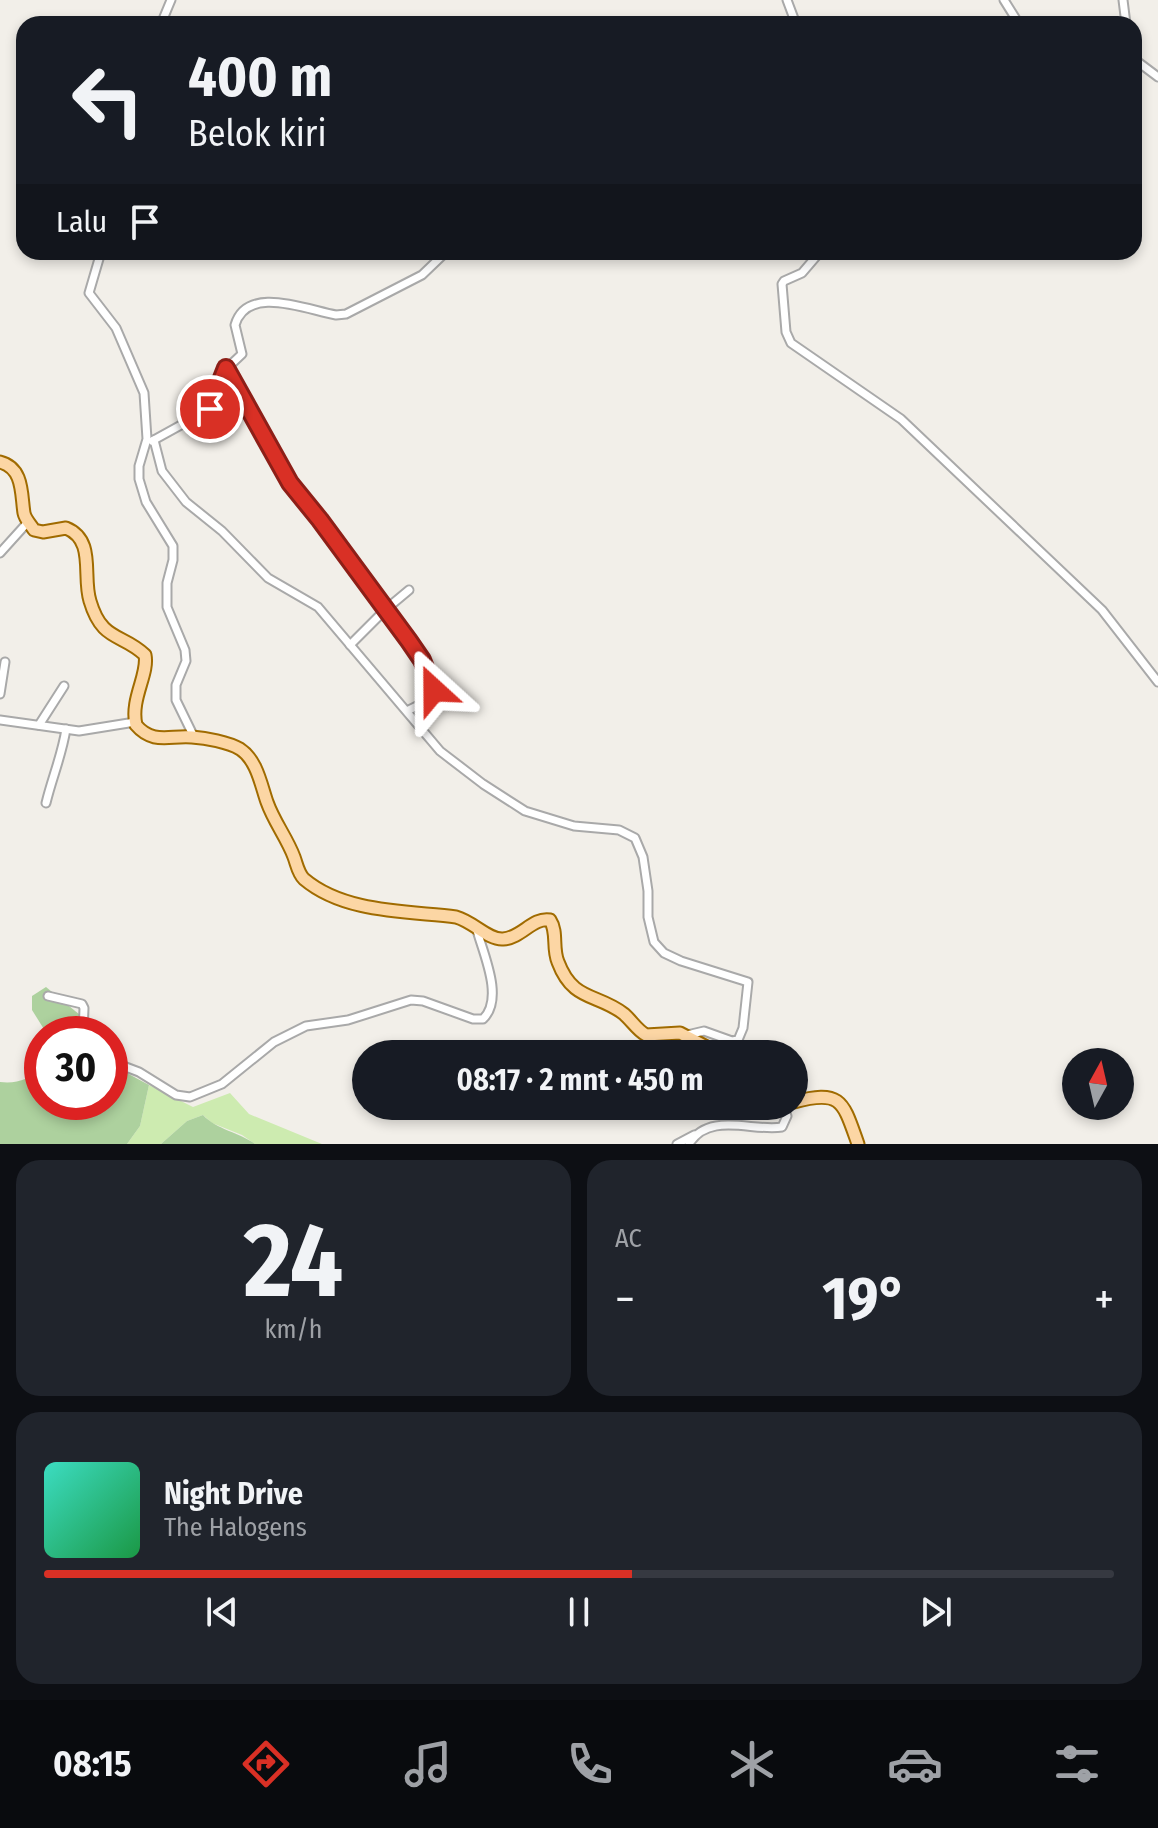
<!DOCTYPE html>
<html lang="id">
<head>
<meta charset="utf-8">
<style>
	body { margin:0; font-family:"Fira Sans Condensed",sans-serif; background:#20242c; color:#f1f3f6; height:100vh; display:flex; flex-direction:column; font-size:30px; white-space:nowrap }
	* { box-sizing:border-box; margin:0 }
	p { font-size:26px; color:#9ea1a6 }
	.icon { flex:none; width:44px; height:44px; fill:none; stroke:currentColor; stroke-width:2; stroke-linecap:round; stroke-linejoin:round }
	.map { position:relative; height:1144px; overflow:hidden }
	.sheet { display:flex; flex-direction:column; gap:16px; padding:16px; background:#0d0f14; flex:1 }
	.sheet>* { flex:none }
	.hud { position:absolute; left:16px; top:16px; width:1126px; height:244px; border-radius:24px; box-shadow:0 4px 12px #0003; background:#171b24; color:#f1f3f6; overflow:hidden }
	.needle { width:52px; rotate:8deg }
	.fabs { position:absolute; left:1062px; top:1048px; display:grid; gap:16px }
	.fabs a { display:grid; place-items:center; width:72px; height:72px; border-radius:50%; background:#171b24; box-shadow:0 4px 12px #0003; font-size:40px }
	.speed { position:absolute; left:24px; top:1016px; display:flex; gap:16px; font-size:40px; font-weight:700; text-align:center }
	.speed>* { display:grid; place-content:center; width:104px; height:104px; border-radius:50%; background:#171b24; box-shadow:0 4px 12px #0003; line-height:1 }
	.speed .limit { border:12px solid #d22; background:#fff; color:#111 }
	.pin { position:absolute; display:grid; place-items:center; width:68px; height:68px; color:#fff; margin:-34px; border:4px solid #fff; border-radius:50%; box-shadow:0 2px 8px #0007 }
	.me { position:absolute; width:88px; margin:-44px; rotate:336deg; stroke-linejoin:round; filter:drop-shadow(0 0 6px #0008) }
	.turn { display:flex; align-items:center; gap:28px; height:168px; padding:0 40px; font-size:36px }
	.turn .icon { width:104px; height:104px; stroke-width:2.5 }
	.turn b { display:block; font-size:56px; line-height:68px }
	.then { display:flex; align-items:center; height:76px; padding:0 40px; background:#0003; gap:16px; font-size:30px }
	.big { font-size:60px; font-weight:700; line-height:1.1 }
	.sheet .card { flex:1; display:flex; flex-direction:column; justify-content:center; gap:12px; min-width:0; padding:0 28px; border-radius:24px; background:#20242c }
	.sheet .dial { align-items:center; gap:0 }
	.dial b { font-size:104px; line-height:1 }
	.song { display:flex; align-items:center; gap:24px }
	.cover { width:96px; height:96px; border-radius:12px; background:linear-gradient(135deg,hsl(170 70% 55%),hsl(140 70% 35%)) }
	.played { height:8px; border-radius:4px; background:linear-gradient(90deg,#d93025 55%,#363941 55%) }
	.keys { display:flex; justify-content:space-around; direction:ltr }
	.heat { display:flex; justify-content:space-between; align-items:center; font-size:44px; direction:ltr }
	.sheet .tiles { flex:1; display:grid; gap:16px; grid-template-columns:1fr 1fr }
	.card:last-child { grid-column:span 2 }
	.trip { position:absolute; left:352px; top:1040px; width:456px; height:80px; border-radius:40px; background:#171b24; box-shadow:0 4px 12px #0003; font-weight:700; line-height:80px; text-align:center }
	.tabs { display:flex; height:128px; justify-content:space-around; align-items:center; background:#090b0e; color:#9ea1a6 }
	.tabs .icon { width:56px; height:56px }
	.tabs .active { color:#d93025 }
	.tabs b { font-size:36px; color:#f1f3f6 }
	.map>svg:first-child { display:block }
	.grass { fill:#cdebb0 }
	.forest { fill:#add19e }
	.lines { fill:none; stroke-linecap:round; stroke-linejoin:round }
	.street-casing { stroke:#a9a9a9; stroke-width:11 }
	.primary-casing { stroke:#a06b00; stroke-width:15 }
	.street { stroke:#fff; stroke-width:7 }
	.primary { stroke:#fcd6a4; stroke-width:11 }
	.route-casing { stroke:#8d1f18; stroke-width:20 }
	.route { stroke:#d93025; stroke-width:14 }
</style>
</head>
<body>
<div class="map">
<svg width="1158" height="1144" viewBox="0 0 1158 1144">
	<rect width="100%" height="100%" fill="#f2efe9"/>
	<polygon class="grass" points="149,1085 193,1107 230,1093 249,1114 322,1144 255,1144 242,1135 212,1123 203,1115 187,1121 161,1144 127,1144 140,1126"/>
	<g class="forest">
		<polygon points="46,987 80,1015 89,1034 47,1034 32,1010 32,996"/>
		<path d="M110,1064l39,21 -9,41 -13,18h-127v-62c17,2 30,-3 42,-14v34h68z"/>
		<path d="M203,1115c14,15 36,17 52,29h-94l26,-23z"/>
	</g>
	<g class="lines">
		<defs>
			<g id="street">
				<polyline points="787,0 796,24"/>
				<polyline points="1004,0 1019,24"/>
				<polyline points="1123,0 1126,24"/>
				<polyline points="161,24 171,0"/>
				<polyline points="1134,59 1158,77"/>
				<polyline points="101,252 89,293 116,328 144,393 147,439 139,466 139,479 146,502 173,546 173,560 167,583 167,607 185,650 186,661 176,685 176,700 194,737"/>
				<polyline points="820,252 802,273 784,281 782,284 786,332 791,343 901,419 1102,610 1158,682"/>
				<polyline points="226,368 290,483 320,520 422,660 433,683 433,692 423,703 407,711"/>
				<polyline points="154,440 162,471 186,502 222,531 268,578 318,607 440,751 483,784 525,811 574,826 619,830 635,838 643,857 648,891 648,917 654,942 664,953 681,961 748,982 743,1028 738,1040 732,1041 704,1031 687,1035"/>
				<path d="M152,441l58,-32 15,-39 17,-16 -7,-29c12,-41 72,-15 101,-10l10,-1 76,-39 24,-23"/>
				<polyline points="0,553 28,522"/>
				<polyline points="350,645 385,610 409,590"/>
				<polyline points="0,694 5,662"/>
				<polyline points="0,720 79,731 135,722"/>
				<polyline points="39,725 64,686"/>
				<path d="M46,803c6,-25 16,-48 20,-74"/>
				<polyline points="48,996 82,1004 84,1008 83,1034"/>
				<path d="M110,1061l29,11 37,23 14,2 32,-13 52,-42 32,-16 42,-6 63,-20 12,1 50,18h10c22,-21 -1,-68 -7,-92"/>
				<polyline points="677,1144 694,1135"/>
				<path d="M689,1144c20,-33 64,-12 93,-17l5,-11 -4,-10"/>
			</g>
			<g id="primary">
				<path d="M0,462c24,6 21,33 24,51 1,6 7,12 10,17l9,2 23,-4c30,12 16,48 24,73 12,41 32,32 55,54 4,19 -15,44 -9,70 17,20 34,10 56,12 14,1 36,5 48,12 17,11 21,36 27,53 7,20 20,36 27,55 3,8 4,16 10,22 40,34 103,32 152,38 18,5 32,23 47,22 19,-1 29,-22 47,-19 8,12 2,28 8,42 15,40 39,31 66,52 8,7 13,16 22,21l34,-2 40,21"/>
				<path d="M794,1102c48,-13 49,0 64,42"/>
			</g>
		</defs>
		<use href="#street" class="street-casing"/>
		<use href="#primary" class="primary-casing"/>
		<use href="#street" class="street"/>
		<use href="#primary" class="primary"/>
	</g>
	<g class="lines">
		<defs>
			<polyline id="route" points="210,409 226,368 290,483 320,520 409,641 422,660 434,690"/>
		</defs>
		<use href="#route" class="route-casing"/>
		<use href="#route" class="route"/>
	</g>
</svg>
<div class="fabs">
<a><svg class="needle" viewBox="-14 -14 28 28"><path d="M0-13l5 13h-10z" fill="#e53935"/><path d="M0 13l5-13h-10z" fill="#9ea1a6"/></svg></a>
</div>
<div class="speed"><div class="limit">30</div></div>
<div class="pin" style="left:210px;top:409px;background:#d93025"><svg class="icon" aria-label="arrive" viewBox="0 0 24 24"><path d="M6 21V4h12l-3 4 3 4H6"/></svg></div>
<svg class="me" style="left:434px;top:690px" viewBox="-20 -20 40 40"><path d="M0-17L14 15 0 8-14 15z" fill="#d93025" stroke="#fff" stroke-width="4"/></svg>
<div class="trip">08:17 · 2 mnt · 450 m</div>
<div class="hud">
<div class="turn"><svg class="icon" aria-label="left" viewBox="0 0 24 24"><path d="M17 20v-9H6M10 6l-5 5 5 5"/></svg><div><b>400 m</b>Belok kiri</div></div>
<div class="then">Lalu<svg class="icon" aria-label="arrive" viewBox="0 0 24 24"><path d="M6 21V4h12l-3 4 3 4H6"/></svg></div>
</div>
</div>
<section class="sheet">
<div class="tiles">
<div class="card dial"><b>24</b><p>km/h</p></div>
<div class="card"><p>AC</p>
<div class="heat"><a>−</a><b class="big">19°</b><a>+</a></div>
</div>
<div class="card">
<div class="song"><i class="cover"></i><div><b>Night Drive</b><p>The Halogens</p></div></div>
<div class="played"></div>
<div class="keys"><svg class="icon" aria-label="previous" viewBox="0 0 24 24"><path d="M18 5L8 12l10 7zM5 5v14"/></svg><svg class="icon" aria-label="pause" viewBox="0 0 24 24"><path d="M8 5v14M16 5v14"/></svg><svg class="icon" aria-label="next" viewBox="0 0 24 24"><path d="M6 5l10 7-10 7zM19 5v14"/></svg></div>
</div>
</div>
</section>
<nav class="tabs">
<b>08:15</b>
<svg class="icon active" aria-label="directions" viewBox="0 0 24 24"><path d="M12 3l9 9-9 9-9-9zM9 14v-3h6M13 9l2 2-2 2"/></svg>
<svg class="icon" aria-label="music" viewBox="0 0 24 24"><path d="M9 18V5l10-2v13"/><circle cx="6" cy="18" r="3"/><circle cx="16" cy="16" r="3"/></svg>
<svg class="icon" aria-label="phone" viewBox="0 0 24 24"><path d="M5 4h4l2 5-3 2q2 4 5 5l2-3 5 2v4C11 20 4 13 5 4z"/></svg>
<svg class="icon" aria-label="climate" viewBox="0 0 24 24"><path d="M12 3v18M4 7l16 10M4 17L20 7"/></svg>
<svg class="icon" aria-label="car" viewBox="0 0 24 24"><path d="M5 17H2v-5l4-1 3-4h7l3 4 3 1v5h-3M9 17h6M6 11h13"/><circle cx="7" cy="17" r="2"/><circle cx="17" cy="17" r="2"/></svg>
<svg class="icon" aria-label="filters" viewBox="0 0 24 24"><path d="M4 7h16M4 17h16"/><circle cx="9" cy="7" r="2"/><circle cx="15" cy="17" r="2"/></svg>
</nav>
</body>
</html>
